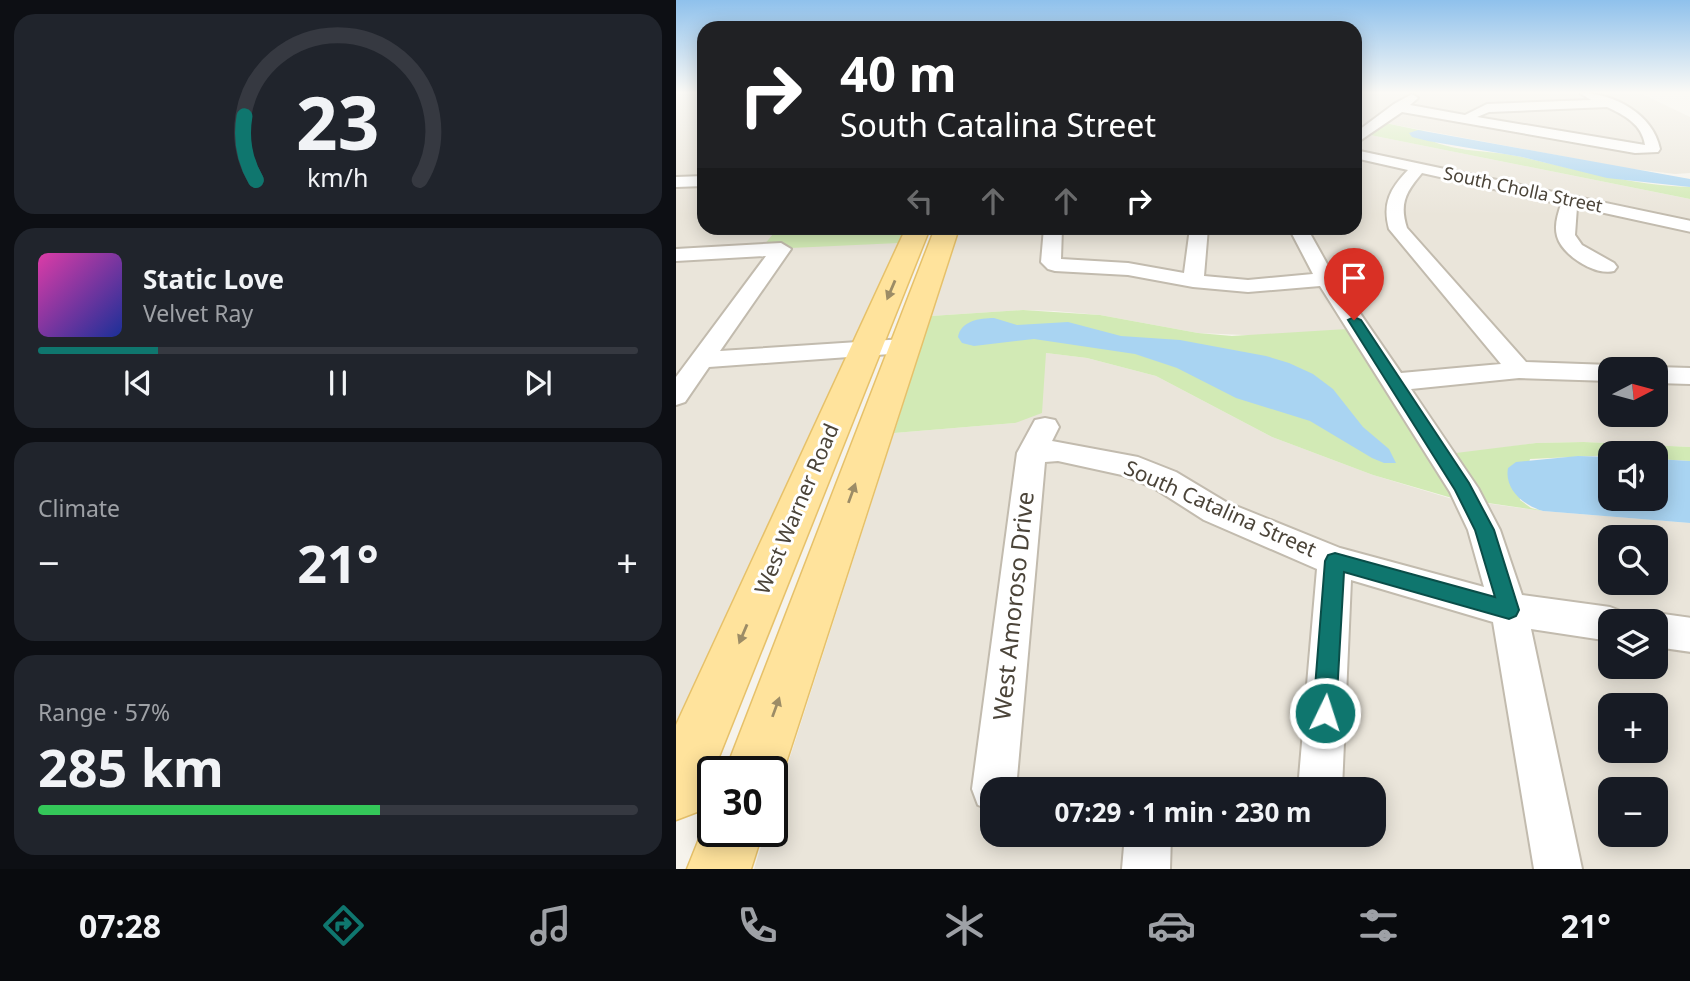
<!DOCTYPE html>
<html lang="en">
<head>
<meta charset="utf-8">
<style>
	body { margin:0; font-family:"Noto Sans",sans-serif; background:#20242c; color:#f1f3f6; height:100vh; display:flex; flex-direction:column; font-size:26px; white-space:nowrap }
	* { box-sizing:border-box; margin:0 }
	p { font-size:23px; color:#9ea1a6 }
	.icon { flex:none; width:38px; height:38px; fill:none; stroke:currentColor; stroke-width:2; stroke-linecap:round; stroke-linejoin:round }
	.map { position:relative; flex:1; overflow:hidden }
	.side { display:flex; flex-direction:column; gap:14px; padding:14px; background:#0d0f14; width:676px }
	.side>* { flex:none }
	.guide { position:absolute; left:21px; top:21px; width:665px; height:214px; border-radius:21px; box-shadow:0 4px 18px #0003; background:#202124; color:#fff; overflow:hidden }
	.needle { width:46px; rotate:84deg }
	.tools { position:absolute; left:922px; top:357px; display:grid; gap:14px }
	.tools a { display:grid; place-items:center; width:70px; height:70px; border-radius:14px; background:#171b24; box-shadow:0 4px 18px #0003; font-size:35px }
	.speed { position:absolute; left:21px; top:756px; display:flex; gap:14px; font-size:35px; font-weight:700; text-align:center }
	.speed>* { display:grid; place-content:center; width:91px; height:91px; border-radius:50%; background:#171b24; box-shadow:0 4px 18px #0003; line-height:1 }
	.speed .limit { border:4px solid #111; border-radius:10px; background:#fff; color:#111 }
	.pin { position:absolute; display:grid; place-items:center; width:60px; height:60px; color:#fff; margin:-72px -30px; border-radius:50% 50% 50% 0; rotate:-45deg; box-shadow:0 0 7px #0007 }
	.pin .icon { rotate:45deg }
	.me { position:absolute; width:77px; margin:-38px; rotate:4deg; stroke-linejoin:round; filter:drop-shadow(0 0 5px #0008) }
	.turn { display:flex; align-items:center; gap:24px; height:147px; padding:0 28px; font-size:32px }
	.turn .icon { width:91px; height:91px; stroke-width:2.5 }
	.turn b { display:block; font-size:49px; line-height:60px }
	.lanes { display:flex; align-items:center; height:66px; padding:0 28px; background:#0003; justify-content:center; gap:35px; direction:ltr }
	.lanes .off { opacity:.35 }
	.big { font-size:52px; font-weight:700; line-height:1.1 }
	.side .tile { flex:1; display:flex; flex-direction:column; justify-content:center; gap:10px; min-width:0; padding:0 24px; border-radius:21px; background:#20242c }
	.side .dial { align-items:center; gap:0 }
	.dial svg { height:182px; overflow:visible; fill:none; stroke:#363941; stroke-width:7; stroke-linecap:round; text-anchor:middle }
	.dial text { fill:#f1f3f6; stroke:none }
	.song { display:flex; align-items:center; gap:21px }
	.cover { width:84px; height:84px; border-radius:10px; background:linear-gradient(135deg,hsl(320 70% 55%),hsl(230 70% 35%)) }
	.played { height:7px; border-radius:4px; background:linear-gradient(90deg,#0f766e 20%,#363941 20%) }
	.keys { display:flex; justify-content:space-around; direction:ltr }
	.heat { display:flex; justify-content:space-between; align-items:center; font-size:38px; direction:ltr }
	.charge { height:10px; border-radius:5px; background:linear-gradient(90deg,#34c759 57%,#363941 0) }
	.trip { position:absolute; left:304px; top:777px; width:406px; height:70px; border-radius:21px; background:#171b24; box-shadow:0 4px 18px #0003; font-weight:700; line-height:70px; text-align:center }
	.dock { display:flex; height:112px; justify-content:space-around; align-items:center; background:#090b0e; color:#9ea1a6 }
	.dock .icon { width:49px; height:49px }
	.dock .on { color:#0f766e }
	.dock b { font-size:32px; color:#f1f3f6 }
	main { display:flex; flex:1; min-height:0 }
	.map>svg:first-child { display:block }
	.residential { fill:#eae5da; fill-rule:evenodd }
	.green { fill:#d2eab5 }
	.water { fill:#a9d4f2 }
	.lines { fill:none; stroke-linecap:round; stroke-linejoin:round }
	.minor-casing { stroke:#c2bbae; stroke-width:4 }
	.major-casing { stroke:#e6c16a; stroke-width:3 }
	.minor { fill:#fff; fill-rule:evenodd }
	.major { fill:#ffe39c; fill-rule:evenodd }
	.oneway { fill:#9c8c66 }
	.route { fill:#0f766e; stroke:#0a4d48; stroke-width:2 }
	.labels { text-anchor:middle; stroke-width:6; stroke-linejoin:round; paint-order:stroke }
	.far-street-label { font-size:18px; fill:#4b4439; stroke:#fff }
	.street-label { font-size:21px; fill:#4b4439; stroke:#fff }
	.near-street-label { font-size:24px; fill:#4b4439; stroke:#fff }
</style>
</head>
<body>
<main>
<section class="side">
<div class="tile dial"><svg viewBox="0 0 100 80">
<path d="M14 69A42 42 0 1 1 86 69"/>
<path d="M14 69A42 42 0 0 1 9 41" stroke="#0f766e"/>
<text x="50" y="56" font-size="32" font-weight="700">23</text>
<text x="50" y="72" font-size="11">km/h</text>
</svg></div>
<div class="tile">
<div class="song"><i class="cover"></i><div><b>Static Love</b><p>Velvet Ray</p></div></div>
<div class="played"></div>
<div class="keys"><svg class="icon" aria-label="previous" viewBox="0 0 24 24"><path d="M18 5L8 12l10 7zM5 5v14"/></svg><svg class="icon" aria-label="pause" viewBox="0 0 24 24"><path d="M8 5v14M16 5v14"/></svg><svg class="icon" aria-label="next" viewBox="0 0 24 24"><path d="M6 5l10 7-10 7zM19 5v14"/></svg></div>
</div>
<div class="tile"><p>Climate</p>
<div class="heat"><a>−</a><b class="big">21°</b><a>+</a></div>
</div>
<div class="tile"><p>Range · 57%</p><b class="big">285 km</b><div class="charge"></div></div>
</section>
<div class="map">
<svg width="1015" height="869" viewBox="0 0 1015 869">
	<rect width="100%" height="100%" fill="#f6f3ec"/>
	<g class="residential">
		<polygon points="0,93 28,93 28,178 0,179"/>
		<path d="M679,93h285l50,24v56l-15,1 -50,-6 -240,-45 -15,12 320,64v248l-106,-5 -48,1 -106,15 -163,-122 -69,-3 -98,-18 -46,-4 -31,-1 -92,6 29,-88h395zM934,369h46v46h-46z"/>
		<polygon points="28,183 28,228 230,228 0,731 0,184"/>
		<path d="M370,353l41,5 69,18 116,61 101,38 76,23 94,13 147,12v346h-936l12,-38h6v-18l122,-380 121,-10zM934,537h46v46h-46zM934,621h46v46h-46zM934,705h46v46h-46zM317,789h381v46h-381zM934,789h46v46h-46z"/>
	</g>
	<g class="green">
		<path d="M709,123l39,8h-9c29,23 72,18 107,26 57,13 110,28 168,30v12l-320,-64z"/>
		<polygon points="102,228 230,228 223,243 115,248 88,245"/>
		<polygon points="347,310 424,315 522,333 556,336 671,329 754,458 776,498 697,475 596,437 480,376 411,358 370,353 366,413 339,423 218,433 255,316"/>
		<polygon points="908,442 1014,447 1015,461 980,459 980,453 854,459 844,500 855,508 867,511 812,503 780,453 860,443"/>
	</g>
	<g class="water">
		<polygon points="742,130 1014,179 1014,187 931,178 846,157 752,141 736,137 733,133"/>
		<path d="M318,318l23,7 51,-3 53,14 59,4 86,16 23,7 24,11 20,15 30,38 26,22 7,14h-12l-12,-5 -62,-37 -74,-23 -59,-30 -42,-14 -101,-15 -60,7 -12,-3 -4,-6c3,-16 21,-19 36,-19z"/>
		<path d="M902,456l32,1v42h46v-40l34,2v62l-147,-12c-19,-5 -39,-22 -35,-43l8,-6z"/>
	</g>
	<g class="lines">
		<defs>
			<g id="minor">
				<path d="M904,93c34,0 73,21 80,56l-2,3 -23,1 -233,-41 -47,32v-11l39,-29 18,-10 6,4 -8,7 55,10 22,-11 104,-4zM931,107c17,8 35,17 38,38l-168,-28 12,-5z"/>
				<path d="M679,150l336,71v11l-114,-25 -2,28 7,10 32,18 3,4 -3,4c-19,5 -52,-16 -57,-35 -3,-11 1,-22 4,-32l-139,-31c-16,19 -23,30 -15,55l119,134 84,3 10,4h-10v12l-91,-3 -108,11 67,99 22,42 22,65 88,12 13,5 4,9h-17v20l-79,-12 51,240h-48l-41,-247 -142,-42 -9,209h-44l19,-220 -113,-49 -50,-32 -32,-13 -64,-14 -13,1 -29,327h-23v22l-15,-6 -6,-16 45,-336 18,-33 10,-2 10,2 4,7 -7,14 86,16 38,15 50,30 114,46 144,39 -16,-57 -18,-38 -130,-206 -72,6 -55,-5 -65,-12 -73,-4 -7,-2 -7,-7 3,-34h18l-1,31 67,4 56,10 6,-45h18l-4,48 44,4 65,-6 -24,-46h18l24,43 70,102 100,-9 -112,-135c-7,-26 1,-40 19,-59l-53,-12z"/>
				<polygon points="28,176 28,186 0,187 0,177"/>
				<polygon points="105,243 115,249 44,351 228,339 236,341 240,346 236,351 228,353 33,367 9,402 0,405 0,377 90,256 0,261 0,249"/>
				<polygon points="980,367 1015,368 1015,384 980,383 980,369 972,369"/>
				<polygon points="980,613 1015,618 1015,652 980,647 980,621 965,621 967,618"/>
				<polygon points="449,835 495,835 494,869 446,869"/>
			</g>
			<g id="major">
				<polygon points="230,228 254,228 21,812 0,820 0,725"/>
				<polygon points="259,228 283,228 107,772 96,793 96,772 49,772"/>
				<polygon points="35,809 37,831 87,831 75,869 11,869"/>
			</g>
		</defs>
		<use href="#minor" class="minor-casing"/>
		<use href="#major" class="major-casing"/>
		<use href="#minor" class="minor"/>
		<use href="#major" class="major"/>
	</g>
	<defs><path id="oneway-solid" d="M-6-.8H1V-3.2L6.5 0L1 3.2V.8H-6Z" transform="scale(1.75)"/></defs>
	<g class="oneway">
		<use href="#oneway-solid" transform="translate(215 290) rotate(113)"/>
		<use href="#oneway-solid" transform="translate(176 493) rotate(-70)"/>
		<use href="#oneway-solid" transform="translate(67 634) rotate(113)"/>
		<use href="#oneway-solid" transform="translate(100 707) rotate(-70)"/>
	</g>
	<linearGradient id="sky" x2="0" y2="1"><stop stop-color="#8fc1ec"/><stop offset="0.43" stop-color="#fbfaf6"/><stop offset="1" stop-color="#fbfaf6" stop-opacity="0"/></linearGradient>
	<rect width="1015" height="215" fill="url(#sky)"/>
	<polygon class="route" points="678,317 685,320 793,483 818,530 843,610 840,616 833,619 668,572 660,713 657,721 649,725 640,721 637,713 649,561 652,555 659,553 819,597 799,530 779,490 672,320"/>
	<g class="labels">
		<g class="far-street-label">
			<text transform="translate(847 190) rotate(12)" y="6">South Cholla Street</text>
		</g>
		<g class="street-label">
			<text transform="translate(121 509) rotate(-67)" y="7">West Warner Road</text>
			<text transform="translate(544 509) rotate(24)" y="7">South Catalina Street</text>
		</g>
		<g class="near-street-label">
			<text transform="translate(338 606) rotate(-84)" y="8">West Amoroso Drive</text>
		</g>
	</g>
</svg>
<div class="tools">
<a><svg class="needle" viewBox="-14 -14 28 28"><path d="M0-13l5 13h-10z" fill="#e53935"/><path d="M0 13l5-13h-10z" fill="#9ea1a6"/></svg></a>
<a><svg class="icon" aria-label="sound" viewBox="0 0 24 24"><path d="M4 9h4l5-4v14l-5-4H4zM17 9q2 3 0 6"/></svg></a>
<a><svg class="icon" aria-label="search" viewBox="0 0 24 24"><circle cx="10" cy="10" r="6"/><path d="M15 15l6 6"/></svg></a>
<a><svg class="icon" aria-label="layers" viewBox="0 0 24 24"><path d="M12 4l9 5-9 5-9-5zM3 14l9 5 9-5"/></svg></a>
<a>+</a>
<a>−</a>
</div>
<div class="speed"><div class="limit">30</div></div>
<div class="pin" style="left:678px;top:320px;background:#d93025"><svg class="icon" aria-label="arrive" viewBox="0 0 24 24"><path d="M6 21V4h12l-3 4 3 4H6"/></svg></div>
<svg class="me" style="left:649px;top:713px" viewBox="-20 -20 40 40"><circle r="17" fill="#0f766e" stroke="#fff" stroke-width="3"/><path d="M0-11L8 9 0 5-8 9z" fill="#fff"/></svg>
<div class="trip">07:29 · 1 min · 230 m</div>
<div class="guide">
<div class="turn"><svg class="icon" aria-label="right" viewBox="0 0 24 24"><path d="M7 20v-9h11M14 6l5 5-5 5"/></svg><div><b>40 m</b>South Catalina Street</div></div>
<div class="lanes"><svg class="icon off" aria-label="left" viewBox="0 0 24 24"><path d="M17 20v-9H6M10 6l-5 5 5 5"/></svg><svg class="icon off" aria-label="ahead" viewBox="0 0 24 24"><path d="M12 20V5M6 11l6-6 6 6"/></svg><svg class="icon off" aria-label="ahead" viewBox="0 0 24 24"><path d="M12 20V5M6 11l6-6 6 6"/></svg><svg class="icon" aria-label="right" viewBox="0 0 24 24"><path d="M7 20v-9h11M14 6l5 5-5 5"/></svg></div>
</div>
</div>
</main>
<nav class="dock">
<b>07:28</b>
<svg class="icon on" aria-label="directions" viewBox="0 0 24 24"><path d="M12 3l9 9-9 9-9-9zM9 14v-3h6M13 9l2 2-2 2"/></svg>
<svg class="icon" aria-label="music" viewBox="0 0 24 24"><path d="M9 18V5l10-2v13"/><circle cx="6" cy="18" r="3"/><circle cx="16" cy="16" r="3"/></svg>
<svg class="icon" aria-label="phone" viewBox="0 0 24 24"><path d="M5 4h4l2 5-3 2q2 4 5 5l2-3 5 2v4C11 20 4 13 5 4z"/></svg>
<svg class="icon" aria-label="climate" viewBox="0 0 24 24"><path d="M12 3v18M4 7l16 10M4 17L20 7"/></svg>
<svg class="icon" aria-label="car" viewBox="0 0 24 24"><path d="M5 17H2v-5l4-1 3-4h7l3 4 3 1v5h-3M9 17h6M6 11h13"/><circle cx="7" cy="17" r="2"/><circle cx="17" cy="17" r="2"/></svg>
<svg class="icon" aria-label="filters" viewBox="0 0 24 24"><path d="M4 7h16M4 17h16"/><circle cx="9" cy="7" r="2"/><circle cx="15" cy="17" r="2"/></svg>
<b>21°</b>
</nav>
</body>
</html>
